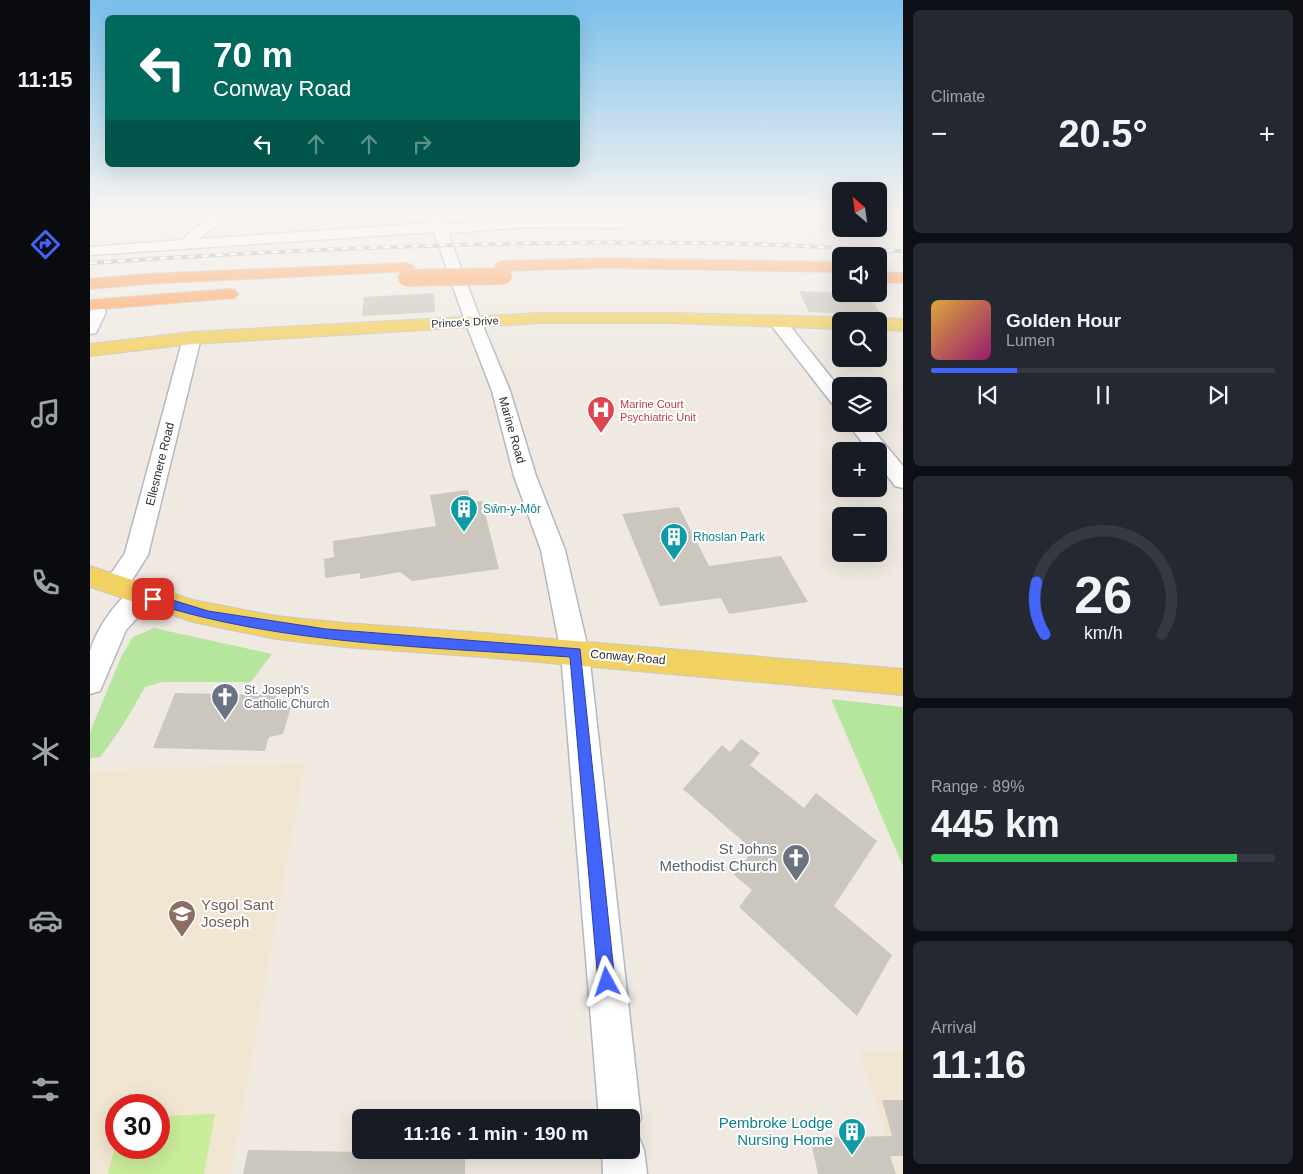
<!DOCTYPE html>
<html lang="en">
<head>
<meta charset="utf-8">
<style>
	body { margin:0; font-family:Helvetica,sans-serif; background:#242831; color:#f1f3f6; height:100vh; display:flex; flex-direction:column; font-size:19px; white-space:nowrap }
	* { box-sizing:border-box; margin:0 }
	p { font-size:16px; color:#9ea1a6 }
	.icon { flex:none; width:28px; height:28px; fill:none; stroke:currentColor; stroke-width:2; stroke-linecap:round; stroke-linejoin:round }
	.map { position:relative; flex:1; overflow:hidden }
	.side { display:flex; flex-direction:column; gap:10px; padding:10px; background:#0d0f14; width:400px }
	.side>* { flex:none }
	.top-card { position:absolute; left:15px; top:15px; width:475px; height:152px; border-radius:8px; box-shadow:0 5px 20px #0002; background:#00695c; color:#fff; overflow:hidden }
	.needle { width:32px; rotate:331deg }
	.controls { position:absolute; left:742px; top:182px; display:grid; gap:10px }
	.controls a { display:grid; place-items:center; width:55px; height:55px; border-radius:8px; background:#171b24; box-shadow:0 5px 20px #0002; font-size:25px }
	.speed { position:absolute; left:15px; top:1094px; display:flex; gap:10px; font-size:25px; font-weight:700; text-align:center }
	.speed>* { display:grid; place-content:center; width:65px; height:65px; border-radius:50%; background:#171b24; box-shadow:0 5px 20px #0002; line-height:1 }
	.speed .limit { border:8px solid #d22; background:#fff; color:#111 }
	.pin { position:absolute; display:grid; place-items:center; width:42px; height:42px; color:#fff; margin:-21px; border-radius:10px; box-shadow:0 2px 8px #0006 }
	.me { position:absolute; width:55px; margin:-28px; rotate:355deg; stroke-linejoin:round; filter:drop-shadow(0 0 4px #0008) }
	.turn { display:flex; align-items:center; gap:18px; height:105px; padding:0 25px; font-size:22px }
	.turn .icon { width:65px; height:65px; stroke-width:2.5 }
	.turn b { display:block; font-size:35px; line-height:42px }
	.lanes { display:flex; align-items:center; height:48px; padding:0 25px; background:#0003; justify-content:center; gap:25px; direction:ltr }
	.lanes .off { opacity:.35 }
	.big { font-size:38px; font-weight:700; line-height:1.1 }
	.side .tile { flex:1; display:flex; flex-direction:column; justify-content:center; gap:8px; min-width:0; padding:0 18px; border-radius:8px; background:#242831 }
	.side .dial { align-items:center; gap:0 }
	.dial svg { height:130px; overflow:visible; fill:none; stroke:#363941; stroke-width:7; stroke-linecap:round; text-anchor:middle }
	.dial text { fill:#f1f3f6; stroke:none }
	.song { display:flex; align-items:center; gap:15px }
	.cover { width:60px; height:60px; border-radius:8px; background:linear-gradient(135deg,hsl(40 70% 55%),hsl(320 70% 35%)) }
	.played { height:5px; border-radius:2px; background:linear-gradient(90deg,#4264fb 25%,#363941 25%) }
	.keys { display:flex; justify-content:space-around; direction:ltr }
	.heat { display:flex; justify-content:space-between; align-items:center; font-size:28px; direction:ltr }
	.charge { height:8px; border-radius:4px; background:linear-gradient(90deg,#34c759 89%,#363941 0) }
	.trip { position:absolute; left:262px; top:1109px; width:288px; height:50px; border-radius:8px; background:#171b24; box-shadow:0 5px 20px #0002; font-weight:700; line-height:50px; text-align:center }
	main { display:flex; flex:1; min-height:0 }
	.tabs { display:flex; flex-direction:column; width:90px; justify-content:space-around; align-items:center; background:#090b0e; color:#9ea1a6 }
	.tabs .icon { width:35px; height:35px }
	.tabs .current { color:#4264fb }
	.tabs b { font-size:22px; color:#f1f3f6 }
	.map>svg:first-child { display:block }
	.education { fill:#f0e6d1; fill-rule:evenodd }
	.green { fill:#b6e59e }
	.pitch { fill:#c9ec9a }
	.building { fill:#cbc7bf }
	.lines { fill:none; stroke-linecap:round; stroke-linejoin:round }
	.minor-casing { stroke:#b4b7c1; stroke-width:3 }
	.major-casing { stroke:#c9c9c9; stroke-width:2 }
	.highway-casing { stroke:#c9c9c9; stroke-width:2 }
	.minor { fill:#fff; fill-rule:evenodd }
	.major { fill:#f2d163; fill-rule:evenodd }
	.highway { fill:#ffa35c; fill-rule:evenodd }
	.rail-casing { stroke:#a3a6b8; stroke-width:4 }
	.rail { stroke:#fff; stroke-width:2.5; stroke-dasharray:7; stroke-linecap:butt }
	.highway-bridge-casing { stroke:#c9c9c9; stroke-width:18; stroke-linecap:butt }
	.highway-bridge { stroke:#ffa35c; stroke-width:16 }
	.route { fill:#4264fb; stroke:#2b41a3 }
	.labels { text-anchor:middle; stroke-width:4; stroke-linejoin:round; paint-order:stroke }
	.far-street-label { font-size:11px; fill:#2e2e2e; stroke:#fff }
	.far-health-label { font-size:11px; fill:#be3a42; stroke:#fff; text-anchor:start }
	.street-label { font-size:12px; fill:#2e2e2e; stroke:#fff }
	.culture-label { font-size:12px; fill:#0d838f; stroke:#fff; text-anchor:start }
	.worship-label { font-size:12px; fill:#5b616d; stroke:#fff; text-anchor:start }
	.near-worship-label { font-size:15px; fill:#5b616d; stroke:#fff; text-anchor:end }
	.near-education-label { font-size:15px; fill:#785e54; stroke:#fff; text-anchor:start }
	.near-culture-label { font-size:15px; fill:#0d838f; stroke:#fff; text-anchor:end }
</style>
</head>
<body>
<main>
<nav class="tabs">
<b>11:15</b>
<svg class="icon current" aria-label="directions" viewBox="0 0 24 24"><path d="M12 3l9 9-9 9-9-9zM9 14v-3h6M13 9l2 2-2 2"/></svg>
<svg class="icon" aria-label="music" viewBox="0 0 24 24"><path d="M9 18V5l10-2v13"/><circle cx="6" cy="18" r="3"/><circle cx="16" cy="16" r="3"/></svg>
<svg class="icon" aria-label="phone" viewBox="0 0 24 24"><path d="M5 4h4l2 5-3 2q2 4 5 5l2-3 5 2v4C11 20 4 13 5 4z"/></svg>
<svg class="icon" aria-label="climate" viewBox="0 0 24 24"><path d="M12 3v18M4 7l16 10M4 17L20 7"/></svg>
<svg class="icon" aria-label="car" viewBox="0 0 24 24"><path d="M5 17H2v-5l4-1 3-4h7l3 4 3 1v5h-3M9 17h6M6 11h13"/><circle cx="7" cy="17" r="2"/><circle cx="17" cy="17" r="2"/></svg>
<svg class="icon" aria-label="filters" viewBox="0 0 24 24"><path d="M4 7h16M4 17h16"/><circle cx="9" cy="7" r="2"/><circle cx="15" cy="17" r="2"/></svg>
</nav>
<div class="map">
<svg width="813" height="1174" viewBox="0 0 813 1174">
	<rect width="100%" height="100%" fill="#efe9e1"/>
	<g class="education">
		<path d="M215,763l-74,411h-141v-403zM26,1105h43v43h-43z"/>
		<polygon points="813,1050 813,1174 807,1174 769,1051"/>
	</g>
	<g class="green">
		<path d="M64,628l118,26 -21,28h-89l-17,5c-14,25 -27,48 -45,70l-10,1v-26l32,-77 11,-18z"/>
		<polygon points="741,699 813,707 813,866"/>
	</g>
	<polygon class="pitch" points="125,1114 114,1174 18,1174 26,1143 26,1148 69,1148 69,1116"/>
	<g class="building">
		<polygon points="709,291 778,294 791,315 719,312"/>
		<polygon points="344,293 345,312 272,316 274,297"/>
		<polygon points="378,490 381,502 392,501 409,569 322,581 310,572 270,579 270,573 235,578 234,559 244,557 243,541 346,526 340,495"/>
		<polygon points="589,507 619,566 691,556 718,602 639,614 631,598 570,606 532,514"/>
		<polygon points="85,693 187,695 187,706 201,707 193,734 179,737 175,751 63,748"/>
		<polygon points="651,739 670,753 660,765 714,808 726,793 787,841 744,906 802,955 767,1016 649,907 662,890 644,875 663,850 593,789 632,745 640,752"/>
		<polygon points="792,1100 813,1100 813,1156 800,1156 806,1174 728,1174 720,1138 802,1136"/>
		<polygon points="158,1150 375,1154 375,1174 153,1174"/>
	</g>
	<g class="lines">
		<defs>
			<g id="minor">
				<polygon points="128,212 143,212 109,239 341,223 338,212 351,212 355,225 436,219 530,220 537,224 530,228 436,227 358,233 391,321 420,391 446,476 475,550 499,653 551,1118 544,1133 548,1135 554,1150 557,1174 513,1174 512,1150 541,1150 541,1118 509,1118 471,653 451,550 424,476 402,391 375,321 344,232 0,255 0,247 93,240 97,235"/>
				<polygon points="8,307 14,309 16,312 6,333 0,334 0,312 2,309"/>
				<polygon points="687,316 693,317 751,390 751,408 744,406 681,325 679,321 681,317"/>
				<polygon points="102,333 108,334 111,338 58,555 35,591 26,594 17,591 14,584 35,553 93,338 96,334"/>
				<polygon points="758,424 778,424 813,466 813,488 805,486 789,465 789,451 779,451"/>
				<path d="M53,585l9,3 4,7 -4,7 -26,28 -26,61 -10,3c0,-13 0,-31 0,-43 7,-23 30,-59 53,-66z"/>
			</g>
			<g id="major">
				<polygon points="449,313 581,313 751,317 759,321 751,321 751,329 581,323 449,323 102,344 0,356 0,344 102,332"/>
				<polygon points="789,318 813,319 813,331 789,329 789,321 782,321"/>
				<polygon points="0,566 103,600 186,616 255,623 393,633 813,669 813,695 393,657 255,647 186,639 103,622 0,587"/>
			</g>
			<g id="highway">
				<polygon points="515,258 751,262 751,272 515,268 413,271 407,269 405,266 407,263 413,261"/>
				<polygon points="316,263 322,265 324,268 322,271 54,284 0,289 0,279 54,274"/>
				<polygon points="789,272 813,273 813,283 789,282"/>
				<polygon points="139,289 145,290 148,294 145,298 0,310 0,300"/>
			</g>
		</defs>
		<use href="#minor" class="minor-casing"/>
		<use href="#major" class="major-casing"/>
		<use href="#highway" class="highway-casing"/>
		<use href="#minor" class="minor"/>
		<use href="#major" class="major"/>
		<use href="#highway" class="highway"/>
		<defs>
			<path id="rail" d="M0,263c205,-14 411,-23 617,-20 65,1 131,5 196,8"/>
		</defs>
		<use href="#rail" class="rail-casing"/>
		<use href="#rail" class="rail"/>
		<defs>
			<polyline id="highway-bridge" points="316,278 414,276"/>
		</defs>
		<use href="#highway-bridge" class="highway-bridge-casing"/>
		<use href="#highway-bridge" class="highway-bridge"/>
	</g>
	<linearGradient id="sky" x2="0" y2="1"><stop stop-color="#7abfeb"/><stop offset="0.56" stop-color="#f8f5f2"/><stop offset="1" stop-color="#f8f5f2" stop-opacity="0"/></linearGradient>
	<rect width="813" height="377" fill="url(#sky)"/>
	<path class="route" d="M63,594l55,17 118,18 254,20 35,333 -2,6 -6,2 -6,-2 -3,-6 -28,-325c-138,-10 -289,-12 -421,-55l-1,-3z"/>
	<defs>
		<symbol id="hospital-pin" viewBox="-11 -11 22 30"><path d="M0 17L-7.5 6A9.5 9.5 0 1 1 7.5 6Z" fill="#e0444e" stroke="#fff"/><path d="M-5-5h3v3.5h4V-5h3V5h-3V1.5h-4V5h-3Z" fill="#fff"/></symbol>
		<symbol id="building-pin" viewBox="-11 -11 22 30"><path d="M0 17L-7.5 6A9.5 9.5 0 1 1 7.5 6Z" fill="#0f9aa8" stroke="#fff"/><path d="M-4-6H4V6H1V3H-1V6H-4ZM-2.5-4.3h1.7v1.8h-1.7ZM.8-4.3h1.7v1.8H.8ZM-2.5-1h1.7V.8h-1.7ZM.8-1h1.7V.8H.8Z" fill="#fff"/></symbol>
		<symbol id="church-pin" viewBox="-11 -11 22 30"><path d="M0 17L-7.5 6A9.5 9.5 0 1 1 7.5 6Z" fill="#6b7280" stroke="#fff"/><path d="M-1.2-6h2.4v3.5h3.3v2.4h-3.3V6h-2.4V-.1h-3.3v-2.4h3.3Z" fill="#fff"/></symbol>
		<symbol id="school-pin" viewBox="-11 -11 22 30"><path d="M0 17L-7.5 6A9.5 9.5 0 1 1 7.5 6Z" fill="#8d6e63" stroke="#fff"/><path d="M0-5L7-2L0 1L-7-2ZM-4 1L0 2.5L4 1V4Q0 6-4 4Z" fill="#fff"/></symbol>
	</defs>
	<g fill-rule="evenodd">
		<use href="#hospital-pin" x="495" y="394" width="32" height="43"/>
		<use href="#building-pin" x="358" y="493" width="32" height="43"/>
		<use href="#building-pin" x="568" y="521" width="32" height="43"/>
		<use href="#church-pin" x="119" y="681" width="32" height="43"/>
		<use href="#church-pin" x="690" y="842" width="32" height="43"/>
		<use href="#school-pin" x="76" y="898" width="32" height="43"/>
		<use href="#building-pin" x="746" y="1116" width="32" height="43"/>
	</g>
	<g class="labels">
		<g class="far-street-label">
			<text transform="translate(375 322) rotate(-3)" y="4">Prince's Drive</text>
		</g>
		<g class="far-health-label">
			<text x="530" y="408">Marine Court<tspan x="530" dy="13">Psychiatric Unit</tspan></text>
		</g>
		<g class="street-label">
			<text transform="translate(422 430) rotate(74)" y="4">Marine Road</text>
			<text transform="translate(70 464) rotate(-76)" y="4">Ellesmere Road</text>
			<text transform="translate(538 657) rotate(5)" y="4">Conway Road</text>
		</g>
		<g class="culture-label">
			<text x="393" y="513">Sŵn-y-Môr</text>
			<text x="603" y="541">Rhoslan Park</text>
		</g>
		<g class="worship-label">
			<text x="154" y="694">St. Joseph's<tspan x="154" dy="14">Catholic Church</tspan></text>
		</g>
		<g class="near-worship-label">
			<text x="687" y="854">St Johns<tspan x="687" dy="17">Methodist Church</tspan></text>
		</g>
		<g class="near-education-label">
			<text x="111" y="910">Ysgol Sant<tspan x="111" dy="17">Joseph</tspan></text>
		</g>
		<g class="near-culture-label">
			<text x="743" y="1128">Pembroke Lodge<tspan x="743" dy="17">Nursing Home</tspan></text>
		</g>
	</g>
</svg>
<div class="controls">
<a><svg class="needle" viewBox="-14 -14 28 28"><path d="M0-13l5 13h-10z" fill="#e53935"/><path d="M0 13l5-13h-10z" fill="#9ea1a6"/></svg></a>
<a><svg class="icon" aria-label="sound" viewBox="0 0 24 24"><path d="M4 9h4l5-4v14l-5-4H4zM17 9q2 3 0 6"/></svg></a>
<a><svg class="icon" aria-label="search" viewBox="0 0 24 24"><circle cx="10" cy="10" r="6"/><path d="M15 15l6 6"/></svg></a>
<a><svg class="icon" aria-label="layers" viewBox="0 0 24 24"><path d="M12 4l9 5-9 5-9-5zM3 14l9 5 9-5"/></svg></a>
<a>+</a>
<a>−</a>
</div>
<div class="speed"><div class="limit">30</div></div>
<div class="pin" style="left:63px;top:599px;background:#d93025"><svg class="icon" aria-label="arrive" viewBox="0 0 24 24"><path d="M6 21V4h12l-3 4 3 4H6"/></svg></div>
<svg class="me" style="left:517px;top:982px" viewBox="-20 -20 40 40"><path d="M0-17L14 15 0 8-14 15z" fill="#4264fb" stroke="#fff" stroke-width="4"/></svg>
<div class="trip">11:16 · 1 min · 190 m</div>
<div class="top-card">
<div class="turn"><svg class="icon" aria-label="left" viewBox="0 0 24 24"><path d="M17 20v-9H6M10 6l-5 5 5 5"/></svg><div><b>70 m</b>Conway Road</div></div>
<div class="lanes"><svg class="icon" aria-label="left" viewBox="0 0 24 24"><path d="M17 20v-9H6M10 6l-5 5 5 5"/></svg><svg class="icon off" aria-label="ahead" viewBox="0 0 24 24"><path d="M12 20V5M6 11l6-6 6 6"/></svg><svg class="icon off" aria-label="ahead" viewBox="0 0 24 24"><path d="M12 20V5M6 11l6-6 6 6"/></svg><svg class="icon off" aria-label="right" viewBox="0 0 24 24"><path d="M7 20v-9h11M14 6l5 5-5 5"/></svg></div>
</div>
</div>
<section class="side">
<div class="tile"><p>Climate</p>
<div class="heat"><a>−</a><b class="big">20.5°</b><a>+</a></div>
</div>
<div class="tile">
<div class="song"><i class="cover"></i><div><b>Golden Hour</b><p>Lumen</p></div></div>
<div class="played"></div>
<div class="keys"><svg class="icon" aria-label="previous" viewBox="0 0 24 24"><path d="M18 5L8 12l10 7zM5 5v14"/></svg><svg class="icon" aria-label="pause" viewBox="0 0 24 24"><path d="M8 5v14M16 5v14"/></svg><svg class="icon" aria-label="next" viewBox="0 0 24 24"><path d="M6 5l10 7-10 7zM19 5v14"/></svg></div>
</div>
<div class="tile dial"><svg viewBox="0 0 100 80">
<path d="M14 69A42 42 0 1 1 86 69"/>
<path d="M14 69A42 42 0 0 1 9 37" stroke="#4264fb"/>
<text x="50" y="56" font-size="32" font-weight="700">26</text>
<text x="50" y="72" font-size="11">km/h</text>
</svg></div>
<div class="tile"><p>Range · 89%</p><b class="big">445 km</b><div class="charge"></div></div>
<div class="tile"><p>Arrival</p><b class="big">11:16</b></div>
</section>
</main>
</body>
</html>
